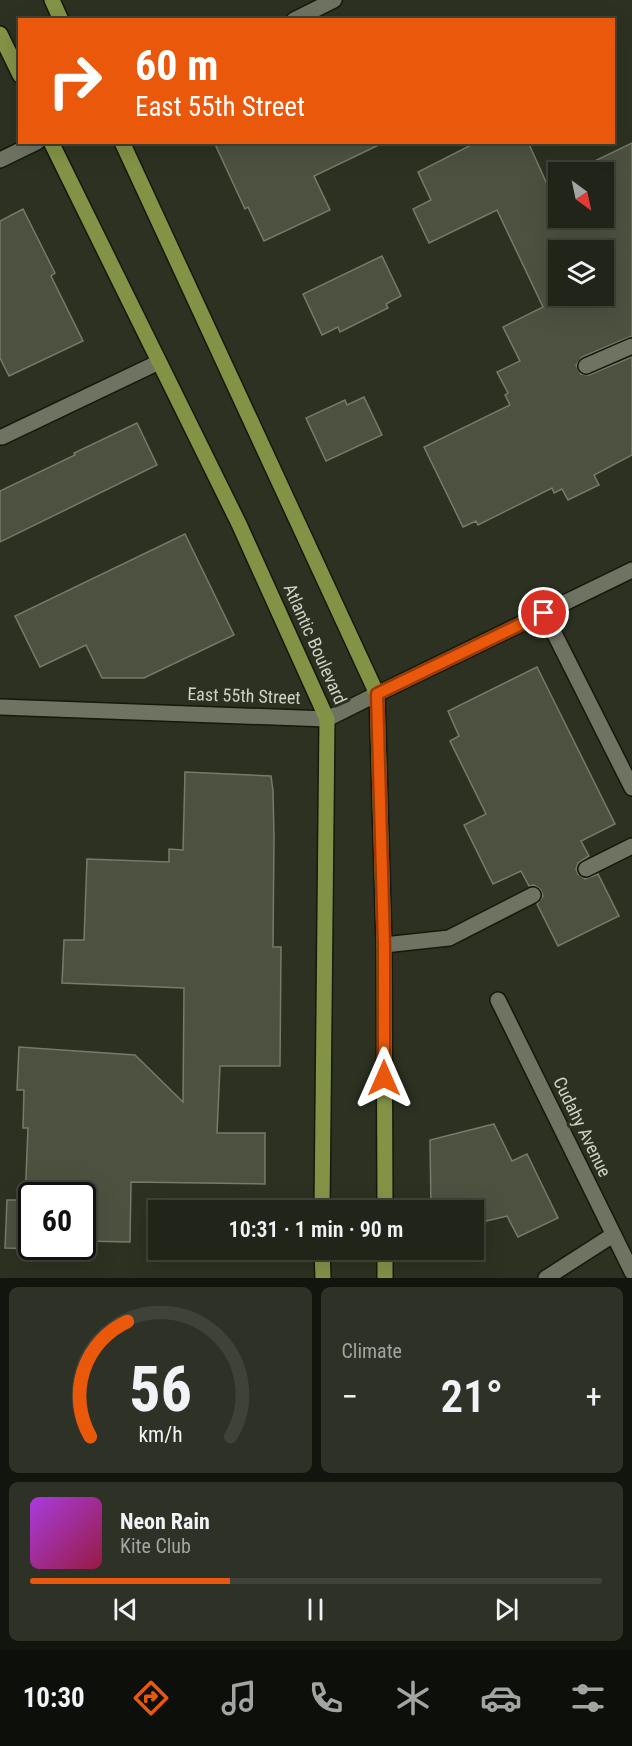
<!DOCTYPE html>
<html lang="en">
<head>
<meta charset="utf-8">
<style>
	body { margin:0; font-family:"Roboto Condensed",sans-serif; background:#2d3126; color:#f1f3f6; height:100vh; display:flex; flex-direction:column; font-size:22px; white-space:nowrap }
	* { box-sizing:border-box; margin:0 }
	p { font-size:20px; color:#a2a5a2 }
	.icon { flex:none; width:33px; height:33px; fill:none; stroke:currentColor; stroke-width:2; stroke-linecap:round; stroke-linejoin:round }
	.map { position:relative; height:1278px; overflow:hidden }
	.side { display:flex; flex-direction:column; gap:9px; padding:9px; background:#12140e; flex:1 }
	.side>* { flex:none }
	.guide { position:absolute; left:18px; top:18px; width:597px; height:126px; border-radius:0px; box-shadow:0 6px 24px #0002,0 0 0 2px #3e4238; background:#ea580c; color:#fff; overflow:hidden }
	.needle { width:39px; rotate:147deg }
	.buttons { position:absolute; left:548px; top:162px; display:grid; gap:12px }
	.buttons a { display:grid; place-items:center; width:66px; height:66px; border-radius:0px; background:#212519; box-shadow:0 6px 24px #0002,0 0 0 2px #3e4238; font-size:30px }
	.speed { position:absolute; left:18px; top:1182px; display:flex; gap:12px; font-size:30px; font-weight:700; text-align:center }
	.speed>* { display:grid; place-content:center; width:78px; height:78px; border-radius:50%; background:#212519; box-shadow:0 6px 24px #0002,0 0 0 2px #3e4238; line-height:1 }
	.speed .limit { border:3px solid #111; border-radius:9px; background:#fff; color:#111 }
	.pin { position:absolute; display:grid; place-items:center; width:51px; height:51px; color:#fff; margin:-26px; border:3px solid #fff; border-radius:50%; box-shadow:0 2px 6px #0007 }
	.me { position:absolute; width:66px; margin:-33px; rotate:0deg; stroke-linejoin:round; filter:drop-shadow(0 0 4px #0008) }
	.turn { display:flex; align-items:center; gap:21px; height:126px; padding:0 18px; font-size:27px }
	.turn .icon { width:78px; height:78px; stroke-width:2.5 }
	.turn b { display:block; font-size:42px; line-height:51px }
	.big { font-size:45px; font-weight:600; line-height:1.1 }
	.side .tile { flex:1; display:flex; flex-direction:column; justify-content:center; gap:9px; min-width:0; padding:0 21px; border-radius:9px; background:#2d3126 }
	.side .dial { align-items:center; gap:0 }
	.dial svg { height:156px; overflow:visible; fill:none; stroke:#3e4238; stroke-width:7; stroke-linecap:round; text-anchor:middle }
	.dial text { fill:#f1f3f6; stroke:none }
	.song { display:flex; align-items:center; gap:18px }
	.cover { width:72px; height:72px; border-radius:9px; background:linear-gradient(135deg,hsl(280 70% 55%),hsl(340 70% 35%)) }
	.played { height:6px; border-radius:3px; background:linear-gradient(90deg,#ea580c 35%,#3e4238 35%) }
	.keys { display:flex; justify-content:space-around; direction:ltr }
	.heat { display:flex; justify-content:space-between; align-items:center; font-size:33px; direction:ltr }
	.side .tiles { flex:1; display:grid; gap:9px; grid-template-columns:1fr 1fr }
	.tile:last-child { grid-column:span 2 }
	.trip { position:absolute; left:148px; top:1200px; width:336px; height:60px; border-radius:0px; background:#212519; box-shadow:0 6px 24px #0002,0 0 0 2px #3e4238; font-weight:600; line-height:60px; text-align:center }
	.menu { display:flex; height:96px; justify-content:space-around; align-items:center; background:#0d0f0a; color:#a2a5a2 }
	.menu .icon { width:42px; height:42px }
	.menu .selected { color:#ea580c }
	.menu b { font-size:27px; color:#f1f3f6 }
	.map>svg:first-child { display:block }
	.building { fill:#4c5140; stroke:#767b6a; stroke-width:1.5; fill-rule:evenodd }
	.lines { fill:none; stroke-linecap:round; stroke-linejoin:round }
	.service-casing { stroke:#15180a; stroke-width:18 }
	.minor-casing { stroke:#15180a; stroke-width:18 }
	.tertiary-casing { stroke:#15180a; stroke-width:18 }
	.primary-casing { stroke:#15180a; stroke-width:18 }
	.service { stroke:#6e7362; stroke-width:15 }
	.minor { stroke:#6e7362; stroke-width:15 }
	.tertiary { stroke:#6e7362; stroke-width:15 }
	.primary { stroke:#839346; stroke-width:15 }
	.route-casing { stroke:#983908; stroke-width:15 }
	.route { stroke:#ea580c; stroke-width:10 }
	.labels { text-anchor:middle; stroke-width:6; stroke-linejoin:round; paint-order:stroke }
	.street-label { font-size:18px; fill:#d0d3c9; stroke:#2c3121 }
</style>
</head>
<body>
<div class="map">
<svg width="632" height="1278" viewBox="0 0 632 1278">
	<rect width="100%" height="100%" fill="#2c3121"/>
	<g class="building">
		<polygon points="214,142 385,142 314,176 330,210 264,241 248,207 245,209"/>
		<path d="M477,142h51l19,42 11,-5v39h45v-46h-31l60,-29v193l-50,21 -6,8 5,9 8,1 43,-18v98l-38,20 5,10 -31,15 -6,-11 -8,4 -2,-5 -74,37 -2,-4 -13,6 -39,-80 86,-42 -5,-10 3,-2 -11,-21 23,-11 -17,-34 40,-20 -46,-97 -68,33 -16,-34 18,-9 -13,-28zM558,250h45v46h-45z"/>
		<polygon points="23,209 55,273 51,276 83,341 9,376 0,358 0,221"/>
		<polygon points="382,256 401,296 386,304 388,308 340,332 338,327 322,335 303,294"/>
		<polygon points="364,397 382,435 326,461 306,418 345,400 347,405"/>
		<polygon points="137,423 157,465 0,542 0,491 75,455 74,453"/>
		<polygon points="185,534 234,635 144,678 102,678 86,645 40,667 15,616"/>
		<polygon points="537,667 615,824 581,841 589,856 578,863 576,869 578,874 585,879 598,874 619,916 558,946 537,904 543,896 541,890 534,885 529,886 521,871 493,884 464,825 486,814 450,741 459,736 448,711"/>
		<polygon points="185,772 271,776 273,791 274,837 273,947 281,947 280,1066 220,1066 217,1133 265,1133 265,1184 131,1182 130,1242 82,1241 82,1196 32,1196 32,1246 75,1246 75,1250 5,1248 7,1200 25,1200 28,1128 23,1128 24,1090 17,1090 19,1047 135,1055 183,1102 184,988 62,983 64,940 84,940 87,859 169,862 169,849 183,850"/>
		<polygon points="494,1124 512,1161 527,1154 558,1218 518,1237 507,1216 474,1224 474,1210 431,1210 430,1140"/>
	</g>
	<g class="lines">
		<defs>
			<g id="service">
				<polyline points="586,366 632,346"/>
				<polyline points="2,437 159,362"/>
				<polyline points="544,613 632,788"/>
				<polyline points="586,869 632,846"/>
				<polyline points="384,945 449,938 533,895"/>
			</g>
			<g id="minor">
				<polyline points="294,20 334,0"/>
				<polyline points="0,160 37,142"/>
				<polyline points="377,694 632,570"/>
				<polyline points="0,707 327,719"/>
				<polyline points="498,1000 632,1272"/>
				<polyline points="546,1278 613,1235"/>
			</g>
			<polyline id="tertiary" points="327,719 377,694"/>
			<g id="primary">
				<polyline points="52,0 61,20"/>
				<polyline points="0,34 20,75"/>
				<polyline points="51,142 239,524 327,719 322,1210"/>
				<polyline points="122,142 377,694 384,945 385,1210"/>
				<polyline points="322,1250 323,1278"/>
				<polyline points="385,1250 385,1278"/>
			</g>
		</defs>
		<use href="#service" class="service-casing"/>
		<use href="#minor" class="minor-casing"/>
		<use href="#tertiary" class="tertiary-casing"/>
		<use href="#primary" class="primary-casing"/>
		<use href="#service" class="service"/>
		<use href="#minor" class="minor"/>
		<use href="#tertiary" class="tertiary"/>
		<use href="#primary" class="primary"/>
	</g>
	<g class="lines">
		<defs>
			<polyline id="route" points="384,1078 384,945 377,694 544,613"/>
		</defs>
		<use href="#route" class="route-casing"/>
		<use href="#route" class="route"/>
	</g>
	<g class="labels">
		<g class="street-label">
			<text transform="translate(315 644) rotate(66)" y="6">Atlantic Boulevard</text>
			<text transform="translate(244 696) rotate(2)" y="6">East 55th Street</text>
			<text transform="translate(582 1127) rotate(64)" y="6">Cudahy Avenue</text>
		</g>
	</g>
</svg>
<div class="buttons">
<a><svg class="needle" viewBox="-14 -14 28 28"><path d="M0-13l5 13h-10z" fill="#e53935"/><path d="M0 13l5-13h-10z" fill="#a2a5a2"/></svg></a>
<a><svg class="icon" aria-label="layers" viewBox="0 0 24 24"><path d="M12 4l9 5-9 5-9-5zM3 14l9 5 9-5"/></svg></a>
</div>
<div class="speed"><div class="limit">60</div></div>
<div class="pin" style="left:544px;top:613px;background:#d93025"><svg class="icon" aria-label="arrive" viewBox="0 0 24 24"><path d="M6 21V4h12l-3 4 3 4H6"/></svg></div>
<svg class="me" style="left:384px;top:1078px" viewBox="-20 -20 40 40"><path d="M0-17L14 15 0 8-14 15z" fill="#ea580c" stroke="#fff" stroke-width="4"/></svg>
<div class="trip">10:31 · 1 min · 90 m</div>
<div class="guide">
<div class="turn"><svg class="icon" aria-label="right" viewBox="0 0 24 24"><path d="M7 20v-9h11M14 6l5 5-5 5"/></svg><div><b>60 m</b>East 55th Street</div></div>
</div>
</div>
<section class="side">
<div class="tiles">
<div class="tile dial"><svg viewBox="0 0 100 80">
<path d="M14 69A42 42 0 1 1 86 69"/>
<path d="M14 69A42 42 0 0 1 33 10" stroke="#ea580c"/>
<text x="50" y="56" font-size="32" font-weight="700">56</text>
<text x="50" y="72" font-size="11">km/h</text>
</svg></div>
<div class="tile"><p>Climate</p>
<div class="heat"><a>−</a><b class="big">21°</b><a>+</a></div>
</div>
<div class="tile">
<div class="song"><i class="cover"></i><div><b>Neon Rain</b><p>Kite Club</p></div></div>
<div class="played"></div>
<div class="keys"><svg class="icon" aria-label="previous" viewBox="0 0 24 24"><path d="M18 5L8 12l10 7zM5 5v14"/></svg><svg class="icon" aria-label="pause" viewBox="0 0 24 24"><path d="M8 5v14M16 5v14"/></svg><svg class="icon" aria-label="next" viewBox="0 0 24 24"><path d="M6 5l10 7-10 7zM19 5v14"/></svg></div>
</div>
</div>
</section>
<nav class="menu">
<b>10:30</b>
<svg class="icon selected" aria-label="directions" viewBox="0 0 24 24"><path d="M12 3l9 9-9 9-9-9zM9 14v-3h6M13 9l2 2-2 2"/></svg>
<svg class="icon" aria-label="music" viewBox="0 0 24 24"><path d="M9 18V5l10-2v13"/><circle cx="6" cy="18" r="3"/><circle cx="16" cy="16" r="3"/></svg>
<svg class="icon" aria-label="phone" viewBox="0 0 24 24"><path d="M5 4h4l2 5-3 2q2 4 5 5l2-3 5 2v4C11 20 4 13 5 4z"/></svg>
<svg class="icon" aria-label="climate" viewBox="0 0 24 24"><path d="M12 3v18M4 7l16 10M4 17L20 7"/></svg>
<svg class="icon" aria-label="car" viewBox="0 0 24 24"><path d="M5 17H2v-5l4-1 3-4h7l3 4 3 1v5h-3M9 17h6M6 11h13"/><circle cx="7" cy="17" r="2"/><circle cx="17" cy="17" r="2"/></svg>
<svg class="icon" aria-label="filters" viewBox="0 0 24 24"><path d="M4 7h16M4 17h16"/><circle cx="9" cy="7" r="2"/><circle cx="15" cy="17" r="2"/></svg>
</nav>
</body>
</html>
